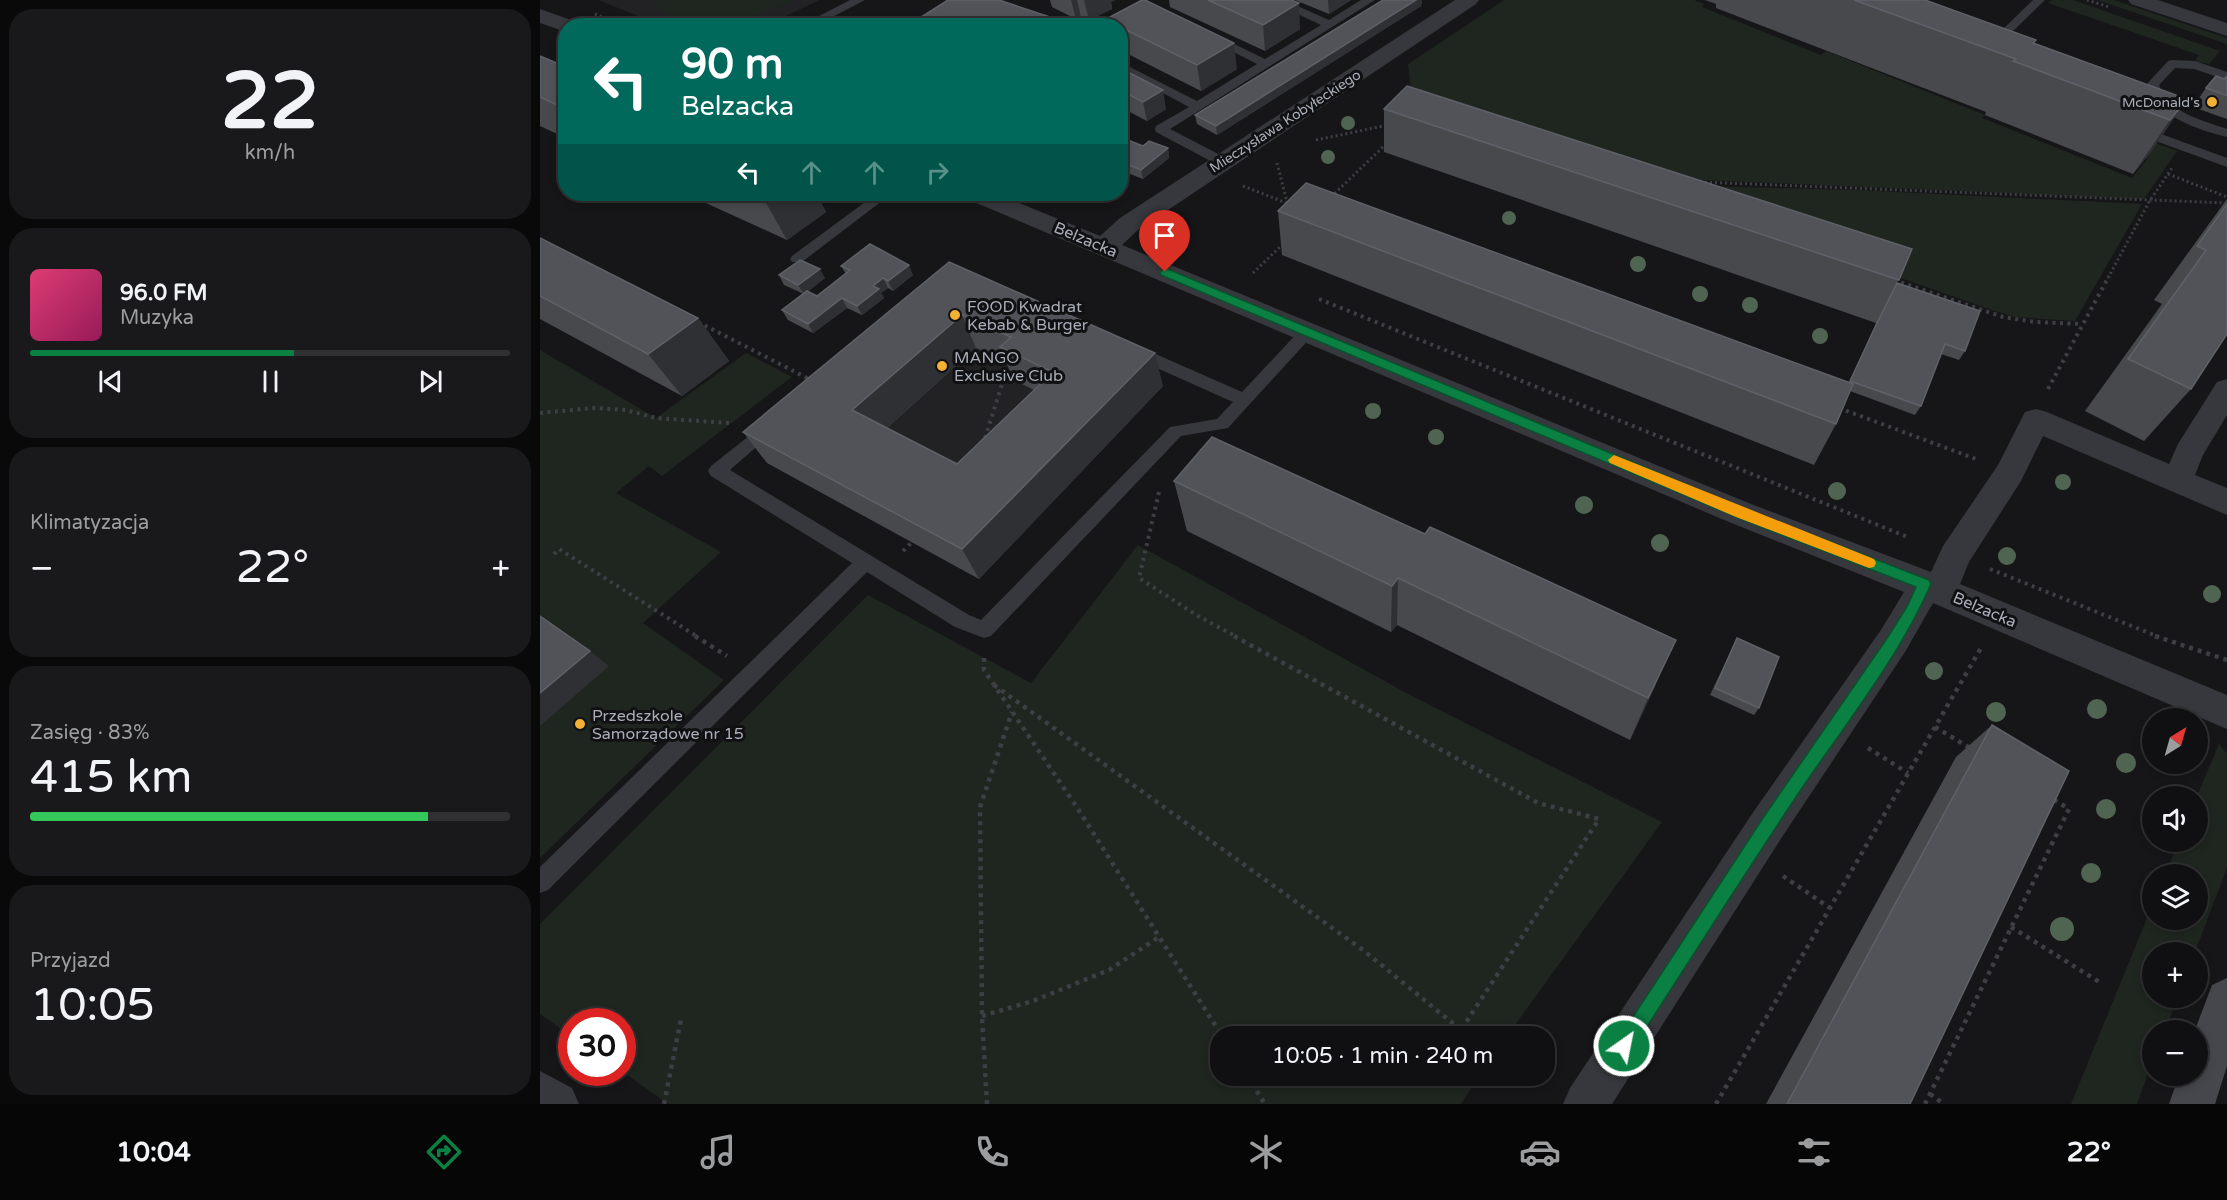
<!DOCTYPE html>
<html lang="pl">
<head>
<meta charset="utf-8">
<style>
	body { margin:0; font-family:"Varela Round",sans-serif; background:#19191b; color:#f1f3f6; height:100vh; display:flex; flex-direction:column; font-size:22px; white-space:nowrap }
	* { box-sizing:border-box; margin:0 }
	p { font-size:20px; color:#9c9d9f }
	.icon { flex:none; width:33px; height:33px; fill:none; stroke:currentColor; stroke-width:2; stroke-linecap:round; stroke-linejoin:round }
	.map { position:relative; flex:1; overflow:hidden }
	.sheet { display:flex; flex-direction:column; gap:9px; padding:9px; background:#09090a; width:540px }
	.sheet>* { flex:none }
	.top-card { position:absolute; left:18px; top:18px; width:570px; height:183px; border-radius:24px; box-shadow:0 3px 9px #0003,0 0 0 2px #303032; background:#00695c; color:#fff; overflow:hidden }
	.needle { width:39px; rotate:37deg }
	.tools { position:absolute; left:1602px; top:708px; display:grid; gap:12px }
	.tools a { display:grid; place-items:center; width:66px; height:66px; border-radius:50%; background:#101012; box-shadow:0 3px 9px #0003,0 0 0 2px #303032; font-size:30px }
	.speed { position:absolute; left:18px; top:1008px; display:flex; gap:12px; font-size:30px; font-weight:700; text-align:center }
	.speed>* { display:grid; place-content:center; width:78px; height:78px; border-radius:50%; background:#101012; box-shadow:0 3px 9px #0003,0 0 0 2px #303032; line-height:1 }
	.speed .limit { border:9px solid #d22; background:#fff; color:#111 }
	.pin { position:absolute; display:grid; place-items:center; width:51px; height:51px; color:#fff; margin:-62px -26px; border-radius:50% 50% 50% 0; rotate:-45deg; box-shadow:0 0 6px #0007 }
	.pin .icon { rotate:45deg }
	.me { position:absolute; width:66px; margin:-33px; rotate:33deg; stroke-linejoin:round; filter:drop-shadow(0 0 4px #0008) }
	.turn { display:flex; align-items:center; gap:21px; height:126px; padding:0 24px; font-size:27px }
	.turn .icon { width:78px; height:78px; stroke-width:2.5 }
	.turn b { display:block; font-size:42px; line-height:51px }
	.lanes { display:flex; align-items:center; height:57px; padding:0 24px; background:#0003; justify-content:center; gap:30px; direction:ltr }
	.lanes .off { opacity:.35 }
	.big { font-size:45px; font-weight:600; line-height:1.1 }
	.sheet .card { flex:1; display:flex; flex-direction:column; justify-content:center; gap:9px; min-width:0; padding:0 21px; border-radius:24px; background:#19191b }
	.sheet .dial { align-items:center; gap:0 }
	.dial b { font-size:78px; line-height:1 }
	.song { display:flex; align-items:center; gap:18px }
	.cover { width:72px; height:72px; border-radius:9px; background:linear-gradient(135deg,hsl(340 70% 55%),hsl(330 70% 35%)) }
	.played { height:6px; border-radius:3px; background:linear-gradient(90deg,#0b8043 55%,#303032 55%) }
	.keys { display:flex; justify-content:space-around; direction:ltr }
	.heat { display:flex; justify-content:space-between; align-items:center; font-size:33px; direction:ltr }
	.charge { height:9px; border-radius:4px; background:linear-gradient(90deg,#34c759 83%,#303032 0) }
	.trip { position:absolute; left:670px; top:1026px; width:345px; height:60px; border-radius:24px; background:#101012; box-shadow:0 3px 9px #0003,0 0 0 2px #303032; font-weight:600; line-height:60px; text-align:center }
	.tab-bar { display:flex; height:96px; justify-content:space-around; align-items:center; background:#060607; color:#9c9d9f }
	.tab-bar .icon { width:42px; height:42px }
	.tab-bar .on { color:#0b8043 }
	.tab-bar b { font-size:27px; color:#f1f3f6 }
	main { display:flex; flex:1; min-height:0 }
	.map>svg:first-child { display:block }
	.built { fill:#222225 }
	.green { fill:#1e261f }
	.lines { fill:none; stroke-linecap:round; stroke-linejoin:round }
	.path-far2 { stroke:#3d3f44; stroke-width:3; stroke-dasharray:2 3; stroke-linecap:butt }
	.path-far1 { stroke:#3d3f44; stroke-width:4; stroke-dasharray:3 4.5; stroke-linecap:butt }
	.path { stroke:#3d3f44; stroke-width:4.5; stroke-dasharray:4 5; stroke-linecap:butt }
	.service { fill:#37383d; fill-rule:evenodd }
	.minor { fill:#37383d; fill-rule:evenodd }
	.tertiary { fill:#37383d; fill-rule:evenodd }
	.secondary { fill:#45474d; fill-rule:evenodd }
	.tree { fill:#506452 }
	.wall { fill:#47494d; fill-rule:evenodd }
	.shaded-wall { fill:#2f3033 }
	.building { fill:#525359; stroke:#5f6168; stroke-width:1.5; fill-rule:evenodd }
	.route { fill:#0b8043; stroke:#07532c; stroke-width:1.5 }
	.slow { fill:#f59e0b }
	.poi-dot { fill:#f2b134; stroke:#111113; stroke-width:2 }
	.labels { text-anchor:middle; stroke-width:6; stroke-linejoin:round; paint-order:stroke }
	.far-poi-label { font-size:14px; fill:#a8adb8; stroke:#111113; text-anchor:end }
	.far-street-label { font-size:14px; fill:#a8adb8; stroke:#111113 }
	.street-label { font-size:16px; fill:#a8adb8; stroke:#111113 }
	.poi-label { font-size:16px; fill:#a8adb8; stroke:#111113; text-anchor:start }
</style>
</head>
<body>
<main>
<section class="sheet">
<div class="card dial"><b>22</b><p>km/h</p></div>
<div class="card">
<div class="song"><i class="cover"></i><div><b>96.0 FM</b><p>Muzyka</p></div></div>
<div class="played"></div>
<div class="keys"><svg class="icon" aria-label="previous" viewBox="0 0 24 24"><path d="M18 5L8 12l10 7zM5 5v14"/></svg><svg class="icon" aria-label="pause" viewBox="0 0 24 24"><path d="M8 5v14M16 5v14"/></svg><svg class="icon" aria-label="next" viewBox="0 0 24 24"><path d="M6 5l10 7-10 7zM19 5v14"/></svg></div>
</div>
<div class="card"><p>Klimatyzacja</p>
<div class="heat"><a>−</a><b class="big">22°</b><a>+</a></div>
</div>
<div class="card"><p>Zasięg · 83%</p><b class="big">415 km</b><div class="charge"></div></div>
<div class="card"><p>Przyjazd</p><b class="big">10:05</b></div>
</section>
<div class="map">
<svg width="1687" height="1104" viewBox="0 0 1687 1104">
	<rect width="100%" height="100%" fill="#161618"/>
	<g class="built">
		<polygon points="58,0 280,0 224,26 121,25"/>
		<polygon points="436,348 484,370 524,404 434,495 331,442"/>
	</g>
	<g class="green">
		<path d="M110,0h142c-33,18 -82,28 -119,16 -8,-2 -16,-11 -23,-16z"/>
		<polygon points="964,0 1154,0 1164,4 1162,7 1281,55 1286,51 1445,115 1442,118 1592,178 1608,158 1583,148 1593,135 1637,151 1604,199 1089,177 873,109 868,64"/>
		<polygon points="1512,0 1533,0 1680,51 1669,64 1655,61 1659,55 1508,3"/>
		<polygon points="1557,0 1574,0 1687,38 1687,44"/>
		<polygon points="1090,184 1318,190 1602,204 1535,321 1475,317 1458,312"/>
		<polygon points="0,350 116,418 206,353 252,377 122,476 109,466 76,493 181,552 103,623 184,680 0,858"/>
		<polygon points="598,545 870,695 1122,822 967,1036 681,1036 681,1076 939,1076 921,1104 128,1104 83,1072 82,1022 32,1022 31,1036 0,1014 0,924 328,595 491,683"/>
		<polygon points="1679,744 1687,754 1687,868 1655,952 1612,952 1612,998 1638,998 1625,1030 1612,1030 1612,1063 1597,1104 1531,1104 1612,906 1612,920 1658,920 1658,874 1625,874 1639,842 1658,842 1657,796"/>
	</g>
	<g class="lines">
		<g class="path-far2">
			<polyline points="1547,0 1569,7"/>
			<polyline points="55,14 83,26"/>
			<polyline points="510,18 532,26"/>
			<polyline points="230,26 240,21"/>
			<polyline points="776,140 848,125"/>
			<polyline points="737,163 747,202"/>
			<polyline points="1628,174 1687,197"/>
			<polyline points="1160,182 1687,203"/>
			<polyline points="703,186 749,204"/>
			<polyline points="282,194 292,198"/>
			<polyline points="791,197 846,144"/>
			<polyline points="713,273 743,244"/>
			<polyline points="1568,278 1609,202 1632,168"/>
		</g>
		<g class="path-far1">
			<polyline points="1354,280 1463,317 1495,322 1541,324"/>
			<polyline points="779,299 1370,538"/>
			<polyline points="158,322 271,380"/>
			<polyline points="1508,389 1569,276"/>
			<polyline points="1299,408 1436,459"/>
			<polyline points="0,413 54,408 86,410 116,418 190,423"/>
			<polyline points="445,438 463,381 474,369"/>
			<polyline points="619,492 599,578 658,616 697,637"/>
			<polyline points="363,551 372,542"/>
			<polyline points="14,554 19,549 158,637"/>
			<polyline points="1450,569 1619,637"/>
		</g>
		<g class="path">
			<polyline points="155,636 187,656"/>
			<polyline points="694,636 998,803 1059,819 921,1030 928,1036"/>
			<polyline points="1615,636 1687,660"/>
			<polyline points="444,658 444,670 538,809 682,1036"/>
			<polyline points="454,685 823,950 921,1030"/>
			<polyline points="1395,727 1430,748"/>
			<polyline points="1328,748 1368,773"/>
			<polyline points="1243,876 1290,908"/>
			<polyline points="1471,927 1561,983"/>
			<polyline points="442,1016 493,1001 569,970 619,937"/>
			<polyline points="707,1076 725,1104"/>
			<polyline points="973,1076 979,1081"/>
			<polyline points="1390,1094 1404,1104"/>
			<polyline points="124,1104 141,1019"/>
			<polyline points="447,1104 442,1016 440,807 472,712"/>
			<polyline points="1176,1104 1441,648"/>
			<polyline points="1385,1104 1529,809 1513,799"/>
		</g>
		<g class="service">
			<polygon points="310,0 325,0 275,26 260,26"/>
			<polygon points="728,0 744,0 789,20 821,0 835,0 630,129 688,159 690,162 688,165 678,165 616,132 615,129 616,126 649,107 580,70 580,62 657,101 717,64 670,40 670,36 678,36 725,59 781,25"/>
			<polygon points="1493,0 1505,0 1471,33 1463,33 1463,29"/>
			<path d="M1632,60l23,1 32,11v8l-33,-11 -19,-1 -16,17c9,28 43,35 68,44v8c-31,-8 -70,-20 -80,-53l21,-23z"/>
			<polygon points="1599,126 1687,158 1687,167 1594,133 1593,130"/>
			<polygon points="336,194 351,194 262,262 252,262 250,259 252,256"/>
			<polygon points="768,326 773,327 776,331 773,335 688,428 641,436 451,636 444,638 415,627 327,572 8,890 0,893 0,867 312,563 171,476 168,471 171,466 224,424 230,422 236,424 238,428 190,470 429,615 441,620 630,427 677,419 693,402 590,356 588,352 590,348 602,348 702,392 763,327"/>
		</g>
		<g class="minor">
			<polygon points="915,0 939,0 936,4 598,230 582,245 1211,504 1391,572 1403,546 1458,465 1485,412 1496,409 1507,412 1629,464 1638,444 1677,382 1687,379 1687,415 1663,455 1655,475 1687,488 1687,515 1503,436 1481,481 1429,562 1420,584 1687,695 1687,729 1393,603 1365,652 1242,837 1072,1104 1023,1104 1030,1088 1214,811 1341,630 1364,592 1189,522 427,199 423,194 457,194 560,236 580,218"/>
			<polygon points="0,9 34,21 36,26 26,26 26,32 0,23"/>
			<polygon points="0,1071 32,1088 39,1104 0,1104"/>
		</g>
		<polygon class="tertiary" points="1588,0 1618,0 1687,23 1687,36 1591,4"/>
		<polygon class="secondary" points="1687,978 1687,1066 1675,1104 1629,1104 1639,1076 1658,1076 1658,1030 1655,1030 1672,985"/>
	</g>
	<g class="tree">
		<circle cx="808" cy="123" r="7"/>
		<circle cx="788" cy="157" r="7"/>
		<circle cx="969" cy="218" r="7"/>
		<circle cx="1098" cy="264" r="8"/>
		<circle cx="1160" cy="294" r="8"/>
		<circle cx="1210" cy="305" r="8"/>
		<circle cx="1280" cy="336" r="8"/>
		<circle cx="833" cy="411" r="8"/>
		<circle cx="896" cy="437" r="8"/>
		<circle cx="1523" cy="482" r="8"/>
		<circle cx="1297" cy="491" r="9"/>
		<circle cx="1044" cy="505" r="9"/>
		<circle cx="1120" cy="543" r="9"/>
		<circle cx="1467" cy="556" r="9"/>
		<circle cx="1672" cy="594" r="9"/>
		<circle cx="1394" cy="671" r="9"/>
		<circle cx="1557" cy="709" r="10"/>
		<circle cx="1456" cy="712" r="10"/>
		<circle cx="1586" cy="763" r="10"/>
		<circle cx="1566" cy="809" r="10"/>
		<circle cx="1551" cy="873" r="10"/>
		<circle cx="1522" cy="929" r="12"/>
	</g>
	<g class="wall">
		<polygon points="510,0 575,0 571,2 572,9 549,20 541,17 536,19 512,7"/>
		<polygon points="629,0 751,0 760,29 725,51 630,7"/>
		<polygon points="755,0 811,0 789,14"/>
		<polygon points="843,0 882,0 881,6 677,135 657,124 655,115"/>
		<polygon points="1165,0 1385,0 1494,43 1647,99 1610,153 1593,174 1445,115 1446,112 1176,8 1176,4"/>
		<polygon points="566,19 697,69 661,91 580,50 580,26 567,26"/>
		<polygon points="0,56 26,67 26,138 0,126"/>
		<polygon points="580,68 626,109 607,121 580,107"/>
		<polygon points="1687,76 1687,119 1653,107 1666,88 1684,79"/>
		<polygon points="844,109 1372,249 1357,283 1425,351 1419,360 1401,354 1381,406 1375,415 1310,391 1296,424 1274,465 742,255 738,211 1309,383 1336,323 844,152"/>
		<polygon points="580,137 603,146 628,148 629,158 603,179 585,172 580,175"/>
		<polygon points="146,194 276,194 286,212 247,240"/>
		<polygon points="1687,199 1687,334 1651,389 1604,441 1545,411 1622,304 1614,300"/>
		<polygon points="0,238 158,318 189,361 142,396 0,319"/>
		<path d="M409,262l214,124 -184,193 -212,-116 -24,-31zM436,348l30,14 8,18 20,10 -77,74 -70,-36z"/>
		<polygon points="301,266 373,275 353,291 348,288 341,293 344,298 322,315 307,308 273,333 248,320 242,310 264,294 244,285 239,275 285,278 267,292 277,296 306,274"/>
		<polygon points="634,481 1116,684 1090,740 857,625 851,632 647,531"/>
		<polygon points="1197,638 1219,708 1214,715 1170,695"/>
		<polygon points="1452,725 1370,1104 1226,1104 1416,757"/>
	</g>
	<g class="shaded-wall">
		<polygon points="531,0 537,0 541,17 536,19"/>
		<polygon points="544,0 575,0 571,2 572,9 549,20"/>
		<polygon points="788,0 811,0 789,14"/>
		<polygon points="876,0 882,0 881,6 677,135 676,126"/>
		<polygon points="759,3 760,29 725,51 723,25"/>
		<polygon points="513,18 515,26 502,26"/>
		<polygon points="694,43 697,69 661,91 657,65"/>
		<polygon points="623,90 626,109 607,121 603,102"/>
		<polygon points="1647,99 1610,153 1593,174 1630,120"/>
		<polygon points="628,148 629,158 603,179 601,170"/>
		<polygon points="582,162 585,172 580,175 580,163"/>
		<polygon points="226,194 276,194 286,212 247,240 222,196"/>
		<polygon points="369,265 373,275 353,291 348,281"/>
		<polygon points="280,269 285,278 264,294 258,285"/>
		<polygon points="343,278 348,288 341,293 344,298 322,315 317,306 333,286"/>
		<polygon points="302,298 307,308 273,333 268,324"/>
		<polygon points="422,315 436,348 331,442 312,410"/>
		<polygon points="158,318 189,361 142,396 108,354"/>
		<polygon points="615,353 623,386 439,579 422,549"/>
		<polygon points="858,578 857,625 851,632 852,586"/>
		<polygon points="1136,640 1116,684 1090,740 1108,698"/>
		<polygon points="50,651 69,666 0,726 0,693"/>
	</g>
	<g class="building">
		<polygon points="408,0 459,0 513,18 502,26 367,26"/>
		<polygon points="602,0 605,0 694,43 657,65 580,27 580,26 578,26 566,19"/>
		<polygon points="668,0 751,0 759,3 723,25"/>
		<polygon points="843,0 876,0 676,126 655,115"/>
		<polygon points="1314,0 1385,0 1496,40 1493,43 1647,99 1630,120 1473,61 1476,59"/>
		<polygon points="0,56 26,67 26,109 0,97"/>
		<polygon points="580,68 623,90 603,102 580,90"/>
		<polygon points="1676,76 1684,79 1687,76 1687,96 1666,88"/>
		<polygon points="867,86 1372,249 1359,280 844,109"/>
		<polygon points="580,137 603,146 609,141 628,148 601,170 582,162 580,163"/>
		<polygon points="766,183 1313,384 1296,424 738,211"/>
		<polygon points="215,194 226,194 222,196"/>
		<polygon points="1687,204 1687,334 1651,389 1588,359 1666,250 1657,246"/>
		<polygon points="0,238 158,318 108,354 0,296"/>
		<polygon points="330,244 369,265 348,281 343,278 333,286 339,289 317,306 302,298 268,324 242,310 267,291 277,296 310,270 301,266"/>
		<polygon points="260,260 280,269 258,285 239,275"/>
		<path d="M409,262l206,91 -193,196 -219,-117zM422,315l49,22 -11,10 53,25 -96,92 -105,-54z"/>
		<polygon points="1357,283 1440,311 1425,351 1405,344 1381,406 1310,381 1338,321"/>
		<polygon points="672,437 885,534 890,527 1136,640 1108,698 858,578 852,586 634,481"/>
		<polygon points="0,616 50,651 0,693"/>
		<polygon points="1197,638 1239,657 1219,708 1175,688"/>
		<polygon points="1452,725 1529,771 1370,1104 1247,1104"/>
	</g>
	<path class="route" d="M625,268l580,241 184,71 2,4c-31,71 -83,137 -127,201 -59,88 -116,178 -174,268l-6,2 -6,-2 -3,-7 3,-6 145,-222 125,-181 20,-32 8,-18 -180,-70 -575,-242 -1,-3z"/>
	<polygon class="slow" points="1074,455 1334,559 1336,563 1334,567 1329,568 1196,517 1070,463 1068,460"/>
	<g class="poi-dot">
		<circle cx="1672" cy="102" r="6"/>
		<circle cx="415" cy="315" r="6"/>
		<circle cx="402" cy="366" r="6"/>
		<circle cx="40" cy="724" r="6"/>
	</g>
	<g class="labels">
		<g class="far-poi-label">
			<text x="1660" y="107">McDonald's</text>
		</g>
		<g class="far-street-label">
			<text transform="translate(745 121) rotate(-33)" y="5">Mieczysława Kobyłeckiego</text>
		</g>
		<g class="street-label">
			<text transform="translate(546 239) rotate(23)" y="6">Belzacka</text>
			<text transform="translate(1445 609) rotate(23)" y="6">Belzacka</text>
		</g>
		<g class="poi-label">
			<text x="427" y="312">FOOD Kwadrat<tspan x="427" dy="18">Kebab &amp; Burger</tspan></text>
			<text x="414" y="363">MANGO<tspan x="414" dy="18">Exclusive Club</tspan></text>
			<text x="52" y="721">Przedszkole<tspan x="52" dy="18">Samorządowe nr 15</tspan></text>
		</g>
	</g>
</svg>
<div class="tools">
<a><svg class="needle" viewBox="-14 -14 28 28"><path d="M0-13l5 13h-10z" fill="#e53935"/><path d="M0 13l5-13h-10z" fill="#9c9d9f"/></svg></a>
<a><svg class="icon" aria-label="sound" viewBox="0 0 24 24"><path d="M4 9h4l5-4v14l-5-4H4zM17 9q2 3 0 6"/></svg></a>
<a><svg class="icon" aria-label="layers" viewBox="0 0 24 24"><path d="M12 4l9 5-9 5-9-5zM3 14l9 5 9-5"/></svg></a>
<a>+</a>
<a>−</a>
</div>
<div class="speed"><div class="limit">30</div></div>
<div class="pin" style="left:625px;top:272px;background:#d93025"><svg class="icon" aria-label="arrive" viewBox="0 0 24 24"><path d="M6 21V4h12l-3 4 3 4H6"/></svg></div>
<svg class="me" style="left:1084px;top:1046px" viewBox="-20 -20 40 40"><circle r="17" fill="#0b8043" stroke="#fff" stroke-width="3"/><path d="M0-11L8 9 0 5-8 9z" fill="#fff"/></svg>
<div class="trip">10:05 · 1 min · 240 m</div>
<div class="top-card">
<div class="turn"><svg class="icon" aria-label="left" viewBox="0 0 24 24"><path d="M17 20v-9H6M10 6l-5 5 5 5"/></svg><div><b>90 m</b>Belzacka</div></div>
<div class="lanes"><svg class="icon" aria-label="left" viewBox="0 0 24 24"><path d="M17 20v-9H6M10 6l-5 5 5 5"/></svg><svg class="icon off" aria-label="ahead" viewBox="0 0 24 24"><path d="M12 20V5M6 11l6-6 6 6"/></svg><svg class="icon off" aria-label="ahead" viewBox="0 0 24 24"><path d="M12 20V5M6 11l6-6 6 6"/></svg><svg class="icon off" aria-label="right" viewBox="0 0 24 24"><path d="M7 20v-9h11M14 6l5 5-5 5"/></svg></div>
</div>
</div>
</main>
<nav class="tab-bar">
<b>10:04</b>
<svg class="icon on" aria-label="directions" viewBox="0 0 24 24"><path d="M12 3l9 9-9 9-9-9zM9 14v-3h6M13 9l2 2-2 2"/></svg>
<svg class="icon" aria-label="music" viewBox="0 0 24 24"><path d="M9 18V5l10-2v13"/><circle cx="6" cy="18" r="3"/><circle cx="16" cy="16" r="3"/></svg>
<svg class="icon" aria-label="phone" viewBox="0 0 24 24"><path d="M5 4h4l2 5-3 2q2 4 5 5l2-3 5 2v4C11 20 4 13 5 4z"/></svg>
<svg class="icon" aria-label="climate" viewBox="0 0 24 24"><path d="M12 3v18M4 7l16 10M4 17L20 7"/></svg>
<svg class="icon" aria-label="car" viewBox="0 0 24 24"><path d="M5 17H2v-5l4-1 3-4h7l3 4 3 1v5h-3M9 17h6M6 11h13"/><circle cx="7" cy="17" r="2"/><circle cx="17" cy="17" r="2"/></svg>
<svg class="icon" aria-label="filters" viewBox="0 0 24 24"><path d="M4 7h16M4 17h16"/><circle cx="9" cy="7" r="2"/><circle cx="15" cy="17" r="2"/></svg>
<b>22°</b>
</nav>
</body>
</html>
